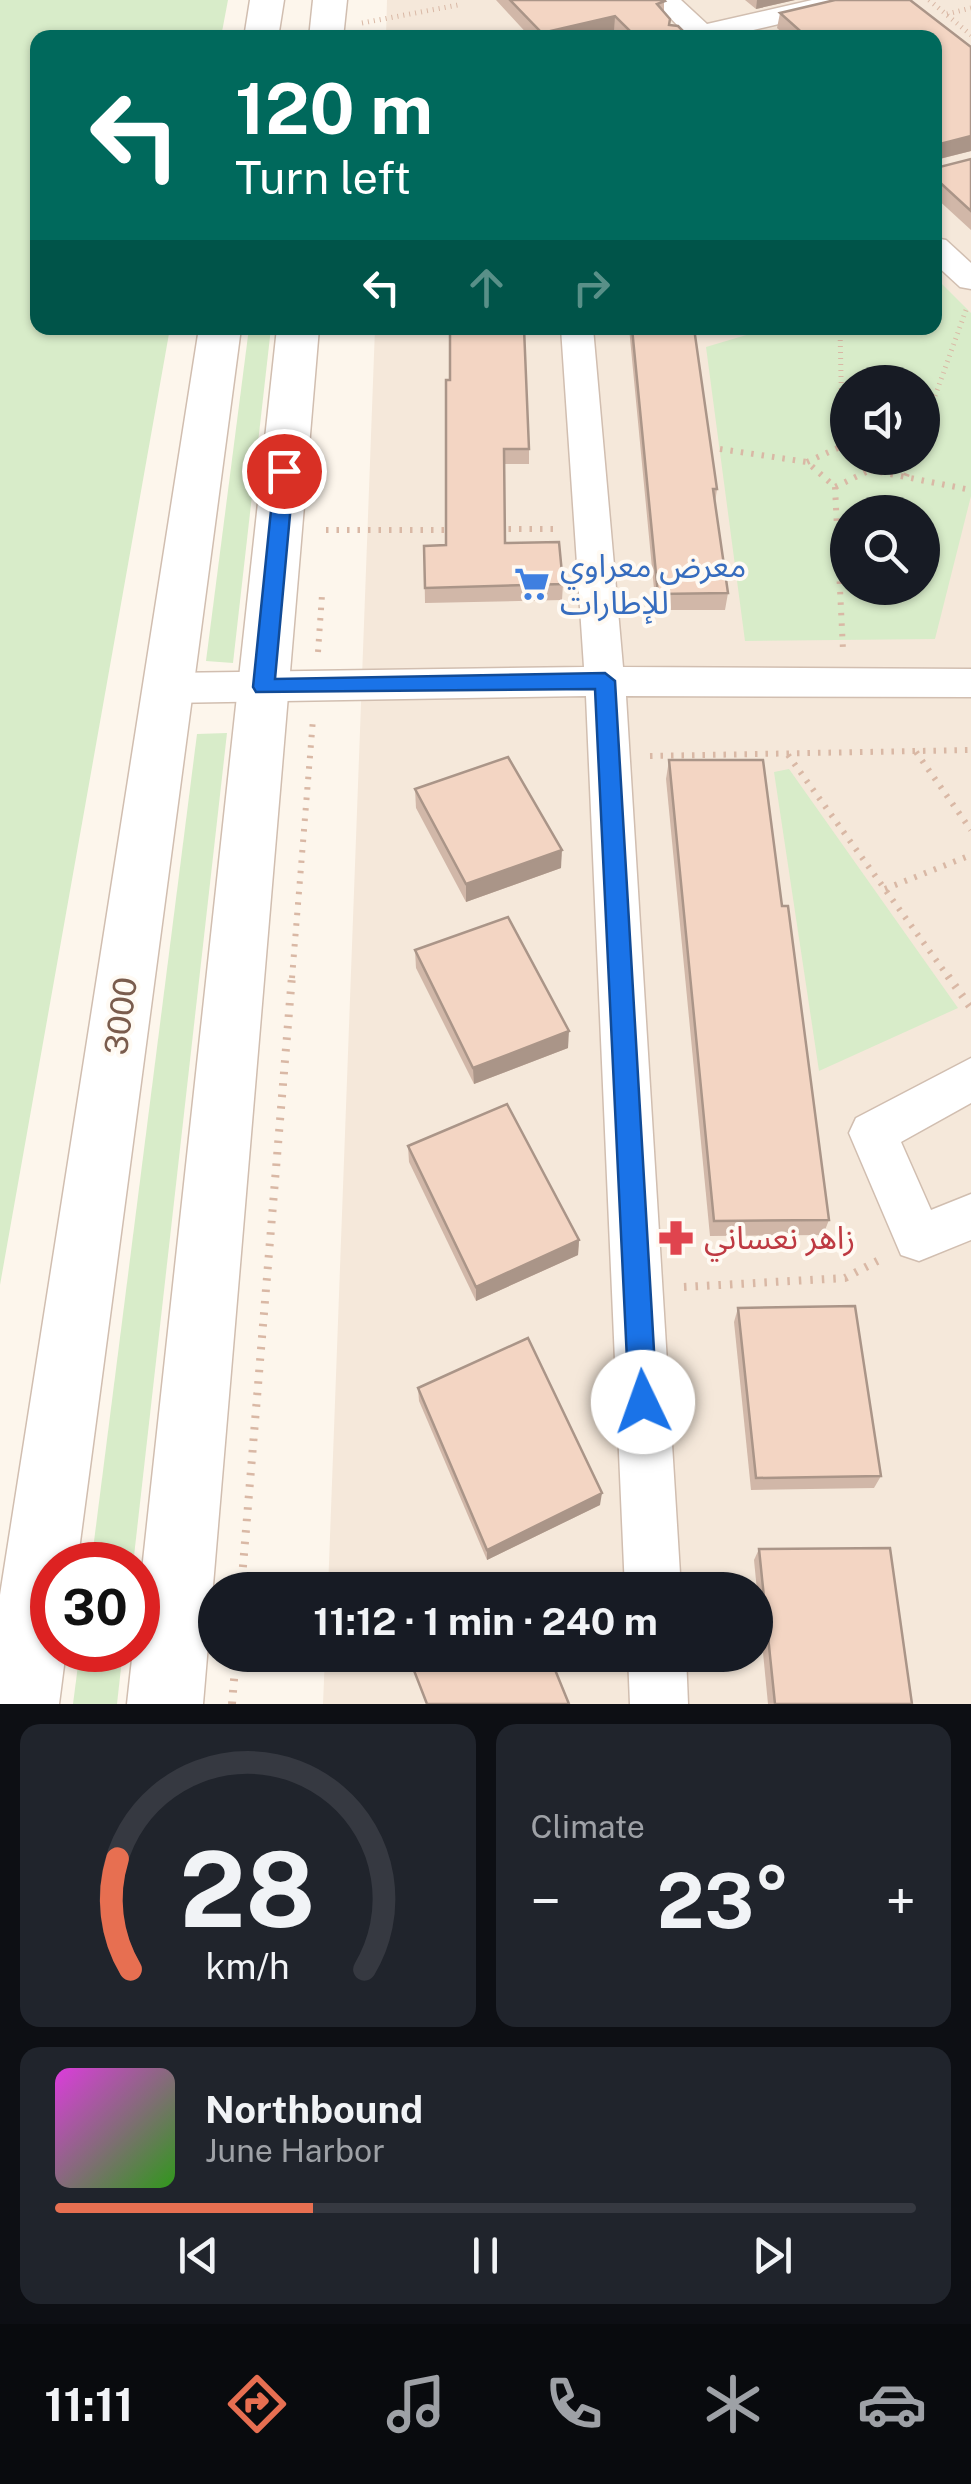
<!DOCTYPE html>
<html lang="en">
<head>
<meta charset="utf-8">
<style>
	body { margin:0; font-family:"Public Sans","Noto Sans Arabic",sans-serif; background:#20242c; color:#f1f3f6; height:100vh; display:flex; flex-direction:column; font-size:38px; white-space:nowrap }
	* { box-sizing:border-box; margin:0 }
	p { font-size:32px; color:#9ea1a6 }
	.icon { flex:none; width:55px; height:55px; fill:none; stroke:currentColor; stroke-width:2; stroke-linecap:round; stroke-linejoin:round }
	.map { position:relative; height:1704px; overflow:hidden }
	.sheet { display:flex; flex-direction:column; gap:20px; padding:20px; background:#0d0f14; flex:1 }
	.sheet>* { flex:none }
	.guide { position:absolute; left:30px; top:30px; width:912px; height:305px; border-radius:20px; box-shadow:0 2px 8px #0004; background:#00695c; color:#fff; overflow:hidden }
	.buttons { position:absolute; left:830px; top:365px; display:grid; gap:20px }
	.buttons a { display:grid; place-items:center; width:110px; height:110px; border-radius:50%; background:#171b24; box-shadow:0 2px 8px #0004; font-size:50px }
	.speed { position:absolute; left:30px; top:1542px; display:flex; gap:20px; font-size:50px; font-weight:700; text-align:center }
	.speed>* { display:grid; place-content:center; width:130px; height:130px; border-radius:50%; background:#171b24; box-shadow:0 2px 8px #0004; line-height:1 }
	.speed .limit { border:15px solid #d22; background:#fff; color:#111 }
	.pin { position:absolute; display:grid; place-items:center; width:85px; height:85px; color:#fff; margin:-42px; border:5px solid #fff; border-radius:50%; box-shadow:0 2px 10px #0007 }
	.me { position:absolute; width:110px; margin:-55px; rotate:357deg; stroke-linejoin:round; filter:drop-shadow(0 0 8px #0008) }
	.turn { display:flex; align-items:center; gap:35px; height:210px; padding:0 40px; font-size:45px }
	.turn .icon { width:130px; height:130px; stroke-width:2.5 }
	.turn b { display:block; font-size:70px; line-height:85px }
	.lanes { display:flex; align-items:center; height:95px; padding:0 40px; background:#0003; justify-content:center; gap:50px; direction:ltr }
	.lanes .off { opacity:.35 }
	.big { font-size:75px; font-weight:700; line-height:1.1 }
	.sheet .tile { flex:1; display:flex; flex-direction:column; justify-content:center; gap:15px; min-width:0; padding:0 35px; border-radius:20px; background:#20242c }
	.sheet .dial { align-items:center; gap:0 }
	.dial svg { height:260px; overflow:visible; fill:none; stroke:#363941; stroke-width:7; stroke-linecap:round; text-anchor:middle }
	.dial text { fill:#f1f3f6; stroke:none }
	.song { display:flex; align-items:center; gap:30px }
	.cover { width:120px; height:120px; border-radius:15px; background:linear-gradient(135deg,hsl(300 70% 55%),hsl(110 70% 35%)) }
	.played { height:10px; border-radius:5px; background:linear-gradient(90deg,#e76f51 30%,#363941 30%) }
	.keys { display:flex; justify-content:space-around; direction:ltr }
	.heat { display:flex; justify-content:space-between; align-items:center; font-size:55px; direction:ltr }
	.sheet .tiles { flex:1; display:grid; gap:20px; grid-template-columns:1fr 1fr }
	.tile:last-child { grid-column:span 2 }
	.trip { position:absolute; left:198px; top:1572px; width:575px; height:100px; border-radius:50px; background:#171b24; box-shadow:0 2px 8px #0004; font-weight:700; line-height:100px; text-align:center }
	.dock { display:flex; height:160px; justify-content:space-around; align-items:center; background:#090b0e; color:#9ea1a6 }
	.dock .icon { width:70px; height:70px }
	.dock .selected { color:#e76f51 }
	.dock b { font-size:45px; color:#f1f3f6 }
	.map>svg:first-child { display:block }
	.residential { fill:#f5e8da; fill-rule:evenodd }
	.green { fill:#d8ecc9; fill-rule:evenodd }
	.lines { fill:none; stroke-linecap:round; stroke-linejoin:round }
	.minor-casing { stroke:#d1beb0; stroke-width:3 }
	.tertiary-casing { stroke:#d1beb0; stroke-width:3 }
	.path-far2 { stroke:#d9b8a5; stroke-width:5; stroke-dasharray:1 5; stroke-linecap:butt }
	.path-far1 { stroke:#d9b8a5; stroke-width:6; stroke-dasharray:2.5 8; stroke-linecap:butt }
	.path { stroke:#d9b8a5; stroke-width:8; stroke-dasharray:2.5 9; stroke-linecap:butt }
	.minor { fill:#fff; fill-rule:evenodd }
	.tertiary { fill:#fff; fill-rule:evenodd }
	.wall { fill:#d1b7a8 }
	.shaded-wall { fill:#aa9588 }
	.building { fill:#f3d5c3; stroke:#aa9588; stroke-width:2.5 }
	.route { fill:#1a73e8; stroke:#114b97; stroke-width:2.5 }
	.labels { text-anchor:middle; stroke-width:8; stroke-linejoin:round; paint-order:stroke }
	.shop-label { font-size:32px; fill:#366cbe; stroke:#fffaf3; text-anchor:start }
	.street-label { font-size:32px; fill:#7a5c4d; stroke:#fffaf3 }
	.health-label { font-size:32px; fill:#be3a42; stroke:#fffaf3; text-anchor:start }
</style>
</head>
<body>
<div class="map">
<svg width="971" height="1704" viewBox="0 0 971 1704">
	<rect width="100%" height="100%" fill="#fdf6ec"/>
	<path class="residential" d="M387,0h584v1704h-648l2,-49h430v-65h-427l47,-1262h560v-290l-549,-1zM848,382h74v76h-74zM848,512h74v76h-74z"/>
	<g class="green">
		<polygon points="0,0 228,0 221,37 38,38 38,328 170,328 0,1285"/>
		<path d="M935,277l36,36v183l-36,143 -190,2 -39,-294 64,-19h165zM922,382v76h-74v-76zM848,512h74v76h-74z"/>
		<polygon points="249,328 271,328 233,663 206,661"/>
		<polygon points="227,733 133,1565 91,1565 197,734"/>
		<polygon points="789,769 958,1008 819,1071 774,772"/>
		<polygon points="80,1650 123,1650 117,1704 73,1704"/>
	</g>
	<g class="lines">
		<defs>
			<g id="minor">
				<polygon points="653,0 681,0 707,24 812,0 859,0 855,6 719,38 670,38 682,30"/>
				<polygon points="935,238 946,240 971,263 971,289 960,287 935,264"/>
				<polygon points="561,328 593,328 623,667 971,669 971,697 626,696 681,1590 625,1590 586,696 168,703 154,698 148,688 154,678 168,673 584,667"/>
				<polygon points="971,1058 971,1103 901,1142 931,1210 971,1194 971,1240 919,1261 901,1255 849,1133 856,1118"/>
				<polygon points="628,1655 686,1655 688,1704 630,1704"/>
			</g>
			<g id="tertiary">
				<polygon points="250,0 284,0 278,38 244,38"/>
				<polygon points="313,0 347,0 343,38 309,38"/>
				<polygon points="199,328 241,328 77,1565 52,1565 52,1650 66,1650 59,1704 0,1704 0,1595"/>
				<polygon points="277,328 319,328 203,1704 127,1704 133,1650 138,1650 138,1607"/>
			</g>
		</defs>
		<use href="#minor" class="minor-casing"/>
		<use href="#tertiary" class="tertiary-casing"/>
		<g class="path-far2">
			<polyline points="929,0 971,35"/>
			<polyline points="947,14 971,8"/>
			<polyline points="362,23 458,5"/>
			<polyline points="840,328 842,424"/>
			<polyline points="925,424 966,310"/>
		</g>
		<g class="path-far1">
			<polyline points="842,421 842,446"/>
			<polyline points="922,431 925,421"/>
			<polyline points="720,449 807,462 835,487 870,470 855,458"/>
			<polyline points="807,462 842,446 848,451"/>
			<polyline points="870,470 971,490"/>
			<polyline points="906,476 913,458"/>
			<polyline points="835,487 843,650"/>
			<polyline points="498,529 555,529"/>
			<polyline points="326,530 450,530"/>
			<polyline points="318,652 322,595"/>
			<polyline points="916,752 971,830"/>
			<polyline points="788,755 949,978"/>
			<polyline points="650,756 971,750"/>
			<polyline points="885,889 971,855"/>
			<polyline points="292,978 313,719"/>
		</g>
		<g class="path">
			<polyline points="948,976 971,1008"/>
			<polyline points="684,1287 845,1278 881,1259"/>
			<polyline points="241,1590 292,976"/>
			<polyline points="232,1704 236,1655"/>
		</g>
		<use href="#minor" class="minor"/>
		<use href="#tertiary" class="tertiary"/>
	</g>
	<g class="wall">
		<polygon points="496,0 664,0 664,12 670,25 690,38 620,38 614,31 588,38 531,38"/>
		<polygon points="745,0 795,0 756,9"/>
		<polygon points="835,0 910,0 971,47 971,151 936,160 936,168 971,159 971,230 935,197 935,38 788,38 777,28 780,13"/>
		<polygon points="629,328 694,328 717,489 715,503 728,593 725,610 656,610"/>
		<polygon points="446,380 529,449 529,464 504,464 505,543 563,584 562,600 425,603 424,546 446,545"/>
		<polygon points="669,760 782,906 829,1220 823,1235 710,1236 666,779"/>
		<polygon points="415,789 561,868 466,902 416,808"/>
		<polygon points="415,950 568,1048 474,1084 416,968"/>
		<polygon points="408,1146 579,1240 578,1255 476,1301 409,1162"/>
		<polygon points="738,1308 881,1476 874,1488 751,1490 734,1322"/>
		<polygon points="418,1388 600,1505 487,1560 419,1401"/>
		<polygon points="759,1549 912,1704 768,1704 754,1560"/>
	</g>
	<g class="shaded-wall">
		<polygon points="757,0 795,0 756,9"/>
		<polygon points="615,16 614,31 588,38 542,38 542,33"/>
		<polygon points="971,136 971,151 935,160 936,145"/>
		<polygon points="562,850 561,868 466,902 466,884"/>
		<polygon points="569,1031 568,1048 474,1084 473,1068"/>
		<polygon points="579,1240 578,1255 476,1301 476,1287"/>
		<polygon points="602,1493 600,1505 487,1560 487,1550"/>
	</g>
	<g class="building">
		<polygon points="510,0 664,0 665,1 657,4 670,19 669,25 678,26 690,38 637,38 615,16 542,33"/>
		<polygon points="835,0 910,0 971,47 971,136 936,145 936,168 971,159 971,211 935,178 935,38 808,38 780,13"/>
		<polygon points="450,328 524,328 529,449 504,449 505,543 559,542 563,584 425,588 424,546 446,545 446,380 450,380"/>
		<polygon points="632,328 694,328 717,489 713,489 728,593 658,594"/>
		<polygon points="508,757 562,850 466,884 415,789"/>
		<polygon points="669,760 763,760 782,906 788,906 829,1220 714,1221"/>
		<polygon points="508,917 569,1031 473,1068 415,950"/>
		<polygon points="507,1104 579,1240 476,1287 408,1146"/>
		<polygon points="855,1306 881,1476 756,1478 738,1308"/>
		<polygon points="528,1338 602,1493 487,1550 418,1388"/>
		<polygon points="890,1548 912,1704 775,1704 759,1549"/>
		<polygon points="442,1655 549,1655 569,1704 427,1704 413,1668"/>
	</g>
	<polygon class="route" points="284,465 294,471 275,679 605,673 615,681 657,1402 653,1412 643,1416 633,1412 629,1402 595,689 256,692 253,687 275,471"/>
	<defs>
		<symbol id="supermarket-bare" viewBox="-9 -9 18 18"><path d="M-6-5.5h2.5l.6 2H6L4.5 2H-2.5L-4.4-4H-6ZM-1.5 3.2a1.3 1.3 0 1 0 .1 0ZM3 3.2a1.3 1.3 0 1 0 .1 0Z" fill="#3f7fe0" stroke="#fffaf3" stroke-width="2.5" paint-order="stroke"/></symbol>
		<symbol id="pharmacy-bare" viewBox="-9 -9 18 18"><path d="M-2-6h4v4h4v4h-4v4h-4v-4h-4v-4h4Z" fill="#e0444e" stroke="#fffaf3" stroke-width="2.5" paint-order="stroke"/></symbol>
	</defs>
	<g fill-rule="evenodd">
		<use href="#supermarket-bare" x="507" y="559" width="50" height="50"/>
		<use href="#pharmacy-bare" x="651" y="1213" width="50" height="50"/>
	</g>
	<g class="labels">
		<g class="shop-label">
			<text x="560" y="577">معرض معراوي<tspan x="560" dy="37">للإطارات</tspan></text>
		</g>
		<g class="street-label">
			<text transform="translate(121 1016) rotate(-82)" y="11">3000</text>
		</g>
		<g class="health-label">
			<text x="704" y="1249">زاهر نعساني</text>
		</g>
	</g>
</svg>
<div class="buttons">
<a><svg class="icon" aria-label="sound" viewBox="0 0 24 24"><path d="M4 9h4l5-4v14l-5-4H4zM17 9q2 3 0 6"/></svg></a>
<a><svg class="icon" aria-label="search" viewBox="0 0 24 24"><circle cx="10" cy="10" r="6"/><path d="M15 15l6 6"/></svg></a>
</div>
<div class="speed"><div class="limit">30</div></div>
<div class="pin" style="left:284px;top:471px;background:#d93025"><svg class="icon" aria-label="arrive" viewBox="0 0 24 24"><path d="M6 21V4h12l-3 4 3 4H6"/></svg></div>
<svg class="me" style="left:643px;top:1402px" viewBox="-20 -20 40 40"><circle r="19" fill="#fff"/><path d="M0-13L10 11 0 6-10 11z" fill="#1a73e8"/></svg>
<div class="trip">11:12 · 1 min · 240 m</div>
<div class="guide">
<div class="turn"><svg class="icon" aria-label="left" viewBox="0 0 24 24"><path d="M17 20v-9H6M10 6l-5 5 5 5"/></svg><div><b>120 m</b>Turn left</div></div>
<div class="lanes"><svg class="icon" aria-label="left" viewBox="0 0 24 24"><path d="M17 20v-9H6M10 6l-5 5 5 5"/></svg><svg class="icon off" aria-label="ahead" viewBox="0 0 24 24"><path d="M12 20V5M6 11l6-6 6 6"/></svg><svg class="icon off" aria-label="right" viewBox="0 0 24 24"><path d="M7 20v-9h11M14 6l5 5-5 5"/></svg></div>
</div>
</div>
<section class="sheet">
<div class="tiles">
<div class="tile dial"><svg viewBox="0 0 100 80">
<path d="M14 69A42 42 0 1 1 86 69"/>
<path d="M14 69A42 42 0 0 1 10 35" stroke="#e76f51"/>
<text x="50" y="56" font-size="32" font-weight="700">28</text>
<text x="50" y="72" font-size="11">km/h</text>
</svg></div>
<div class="tile"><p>Climate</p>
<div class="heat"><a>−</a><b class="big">23°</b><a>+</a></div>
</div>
<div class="tile">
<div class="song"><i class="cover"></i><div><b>Northbound</b><p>June Harbor</p></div></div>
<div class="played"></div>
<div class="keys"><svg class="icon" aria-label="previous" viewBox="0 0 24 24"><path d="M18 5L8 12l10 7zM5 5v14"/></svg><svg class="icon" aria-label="pause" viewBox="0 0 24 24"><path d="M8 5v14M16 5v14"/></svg><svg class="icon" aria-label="next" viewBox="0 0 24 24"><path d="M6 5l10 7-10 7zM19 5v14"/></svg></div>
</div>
</div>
</section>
<nav class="dock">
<b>11:11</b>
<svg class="icon selected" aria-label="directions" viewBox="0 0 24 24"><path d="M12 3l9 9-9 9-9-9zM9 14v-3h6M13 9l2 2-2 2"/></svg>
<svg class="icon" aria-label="music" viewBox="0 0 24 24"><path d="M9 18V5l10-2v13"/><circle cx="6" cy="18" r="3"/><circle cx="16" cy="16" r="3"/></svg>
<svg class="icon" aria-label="phone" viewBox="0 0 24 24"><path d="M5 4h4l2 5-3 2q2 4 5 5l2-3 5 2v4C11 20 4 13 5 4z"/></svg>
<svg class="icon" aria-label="climate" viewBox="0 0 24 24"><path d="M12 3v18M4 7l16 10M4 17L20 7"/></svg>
<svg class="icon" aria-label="car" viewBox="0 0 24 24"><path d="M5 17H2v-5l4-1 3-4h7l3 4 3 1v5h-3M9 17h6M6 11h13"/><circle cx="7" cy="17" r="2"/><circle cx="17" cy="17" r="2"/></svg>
</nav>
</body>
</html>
